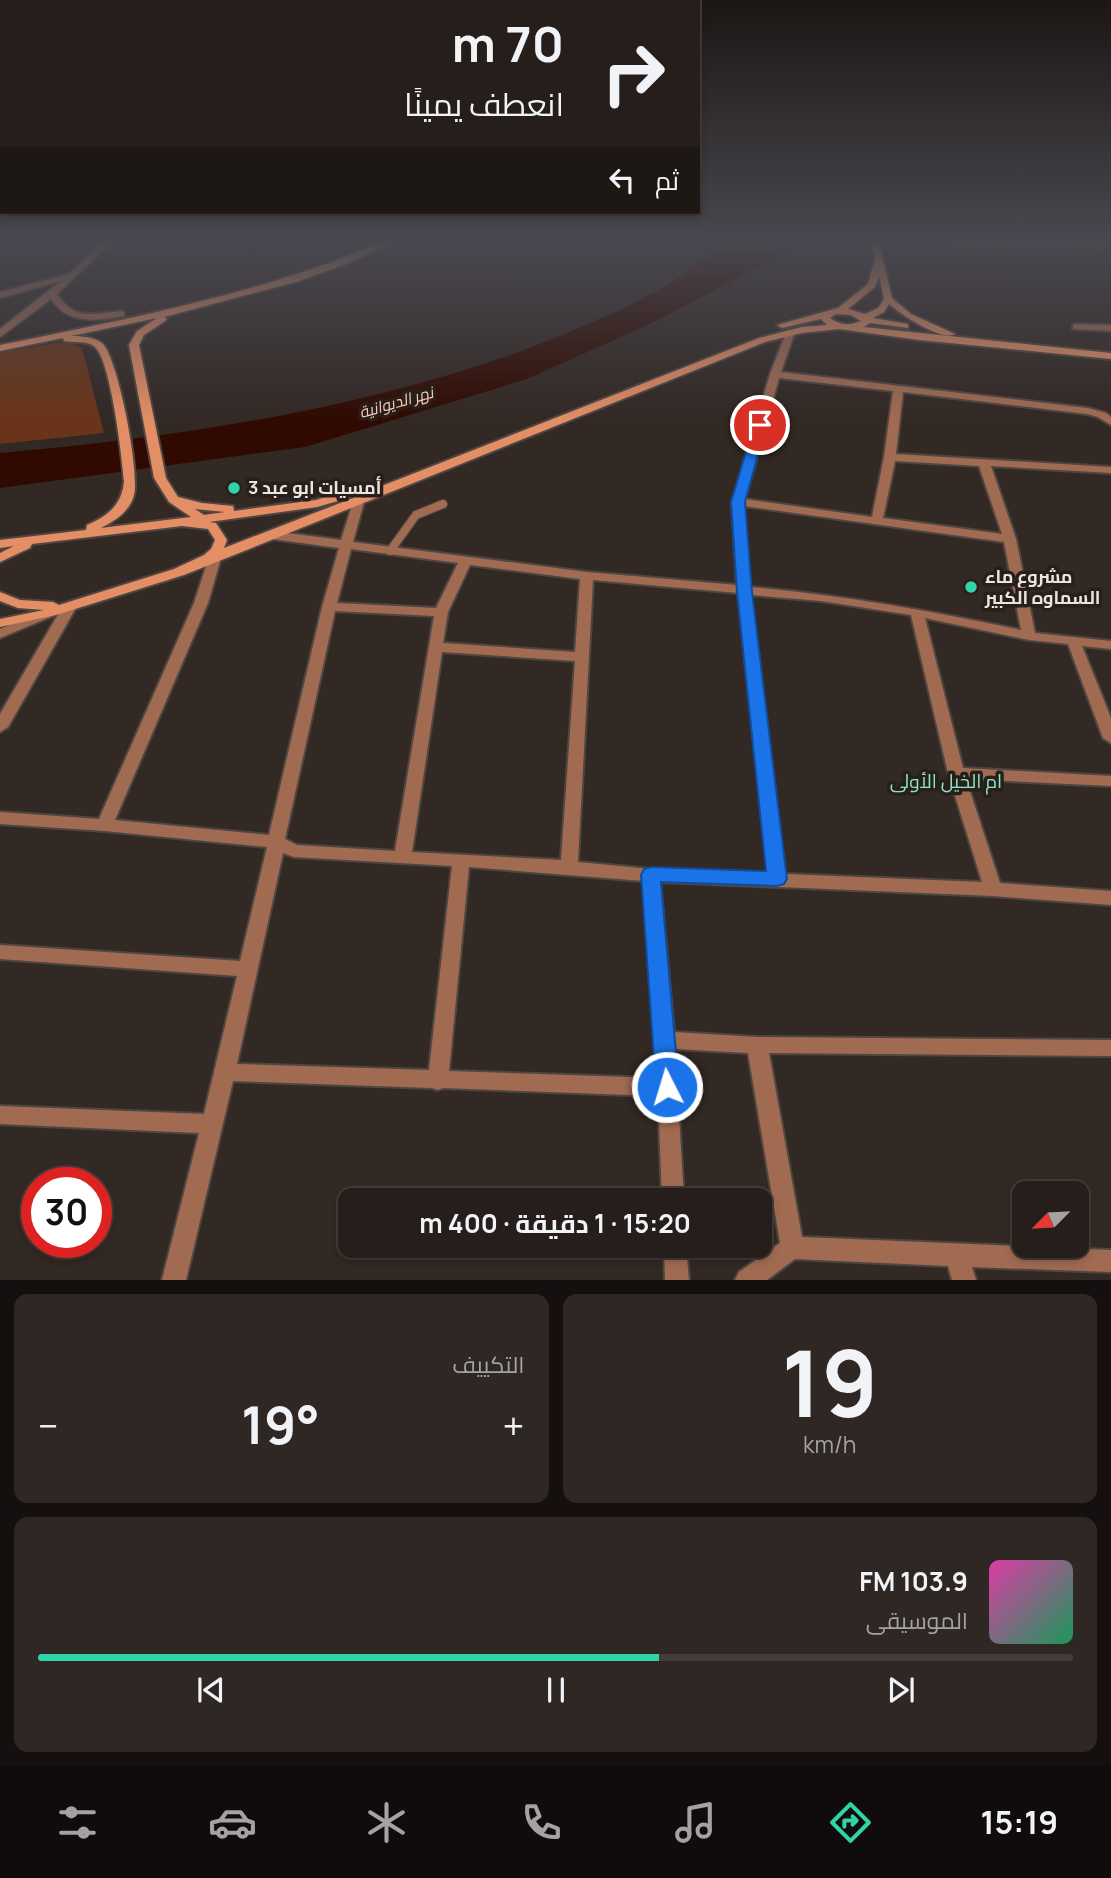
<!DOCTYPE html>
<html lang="ar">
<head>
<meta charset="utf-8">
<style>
	body { margin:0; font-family:Manrope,Cairo,sans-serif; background:#2e2724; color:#f1f3f6; direction:rtl; height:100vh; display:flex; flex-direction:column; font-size:26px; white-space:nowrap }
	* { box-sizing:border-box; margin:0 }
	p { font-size:23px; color:#a4a2a3 }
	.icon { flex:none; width:38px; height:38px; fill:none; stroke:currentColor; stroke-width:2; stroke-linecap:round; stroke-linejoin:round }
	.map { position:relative; height:1280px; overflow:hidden; direction:ltr }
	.panel { display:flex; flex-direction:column; gap:14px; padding:14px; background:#15100f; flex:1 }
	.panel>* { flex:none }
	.hud { position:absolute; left:0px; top:0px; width:700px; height:214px; box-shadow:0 4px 10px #0003,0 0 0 2px #423c3a; direction:rtl; background:#261e1b; color:#f1f3f6; overflow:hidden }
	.needle { width:46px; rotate:246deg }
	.buttons { position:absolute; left:1012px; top:1181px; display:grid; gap:14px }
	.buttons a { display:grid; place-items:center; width:77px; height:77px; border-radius:14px; background:#261e1b; box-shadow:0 4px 10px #0003,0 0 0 2px #423c3a; font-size:35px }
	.speed { position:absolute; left:21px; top:1167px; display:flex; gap:14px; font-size:35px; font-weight:700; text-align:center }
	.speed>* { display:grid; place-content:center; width:91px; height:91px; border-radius:50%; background:#261e1b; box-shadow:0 4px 10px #0003,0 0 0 2px #423c3a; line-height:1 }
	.speed .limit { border:10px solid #d22; background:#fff; color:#111 }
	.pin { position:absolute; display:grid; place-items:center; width:60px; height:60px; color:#fff; margin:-30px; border:4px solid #fff; border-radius:50%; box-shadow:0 2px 7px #0007 }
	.me { position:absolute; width:77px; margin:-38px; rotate:355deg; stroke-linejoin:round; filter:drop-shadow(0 0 5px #0008) }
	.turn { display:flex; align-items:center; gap:24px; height:147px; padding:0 21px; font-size:32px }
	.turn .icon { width:91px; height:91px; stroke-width:2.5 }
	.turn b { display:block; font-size:49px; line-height:60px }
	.then { display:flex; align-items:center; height:66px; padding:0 21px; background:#0003; gap:14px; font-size:26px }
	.big { font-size:52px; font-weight:700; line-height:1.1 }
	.panel .tile { flex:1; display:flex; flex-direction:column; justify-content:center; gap:10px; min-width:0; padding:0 24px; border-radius:14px; background:#2e2724 }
	.panel .dial { align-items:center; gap:0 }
	.dial b { font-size:91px; line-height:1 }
	.song { display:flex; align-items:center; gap:21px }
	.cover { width:84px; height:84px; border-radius:10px; background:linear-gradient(135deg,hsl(320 70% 55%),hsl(150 70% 35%)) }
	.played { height:7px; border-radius:4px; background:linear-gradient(90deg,#31d4a9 60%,#423c3a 60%) }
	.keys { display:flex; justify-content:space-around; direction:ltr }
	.heat { display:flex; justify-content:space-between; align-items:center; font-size:38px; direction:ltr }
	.panel .tiles { flex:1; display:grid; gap:14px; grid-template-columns:1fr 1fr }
	.tile:last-child { grid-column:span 2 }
	.trip { position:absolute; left:338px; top:1188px; width:434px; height:70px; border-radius:14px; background:#261e1b; box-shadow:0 4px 10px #0003,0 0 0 2px #423c3a; font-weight:700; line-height:70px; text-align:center; direction:rtl }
	.menu { display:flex; height:112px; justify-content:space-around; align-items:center; background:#0f0c0b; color:#a4a2a3 }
	.menu .icon { width:49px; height:49px }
	.menu .active { color:#31d4a9 }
	.menu b { font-size:32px; color:#f1f3f6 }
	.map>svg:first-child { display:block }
	.green { fill:#693419 }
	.water { fill:#300a00 }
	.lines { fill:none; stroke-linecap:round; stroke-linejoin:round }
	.service-casing { stroke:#4f4642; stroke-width:10 }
	.minor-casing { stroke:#4f4642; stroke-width:4 }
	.tertiary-casing { stroke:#4f4642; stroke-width:4 }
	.secondary-casing { stroke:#4f4642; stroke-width:4 }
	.service { stroke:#a16b52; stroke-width:8 }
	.minor { fill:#a16b52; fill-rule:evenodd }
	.tertiary { fill:#a16b52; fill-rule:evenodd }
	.secondary { fill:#e48e65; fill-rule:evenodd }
	.route { fill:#1a73e8; stroke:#114b97; stroke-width:2 }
	.poi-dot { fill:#31d4a9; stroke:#281f1a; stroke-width:2.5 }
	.labels { text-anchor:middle; stroke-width:7; stroke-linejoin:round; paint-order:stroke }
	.far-water-label { font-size:16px; font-style:italic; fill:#f8cbb7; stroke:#281f1a }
	.poi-label { font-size:18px; font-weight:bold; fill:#eae4e1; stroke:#281f1a; text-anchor:start }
	.neighbourhood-label { font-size:19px; fill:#88e5c5; stroke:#281f1a }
</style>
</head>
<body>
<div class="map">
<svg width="1111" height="1280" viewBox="0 0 1111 1280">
	<rect width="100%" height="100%" fill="#322824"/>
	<polygon class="green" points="66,341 82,348 104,433 0,444 0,353"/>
	<path class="water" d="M729,242h64l-3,8 -17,10 -121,63 -125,56 -222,68 -305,41v-35c217,-19 461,-58 655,-161 26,-14 50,-34 74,-50z"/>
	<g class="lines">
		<defs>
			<polyline id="service" points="390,551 416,515 443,504"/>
			<g id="minor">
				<path d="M103,242h9l-55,52c17,27 36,20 64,17l3,1v4c-27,5 -56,9 -73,-17l-51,38v-8l61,-48 -61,17v-6l69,-18z"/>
				<polygon points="947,242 1111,243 1111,247 951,244"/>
				<polygon points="1076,324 1111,325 1111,331 1073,329 1073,325"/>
				<path d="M787,330l8,2 -14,40 307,36 18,5 5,4v8l-13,-8 -11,-3 -184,-22 -7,62 215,13v6l-120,-7 25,73 19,94 76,8v8l-29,-3 29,72v25l-8,-5 -35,-94 -39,-4 -104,-22 38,150 148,8v10l-145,-7 34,104 111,8v14l-118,-9 -333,-14 14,150 83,5 354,3v16l-342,-3 33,184 309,13v22l-139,-5 4,13h-24l-4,-14 -153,-7 -28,21h-32l4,-8 41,-29 -32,-190 -73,-4 9,151h-22l-4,-104 -215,-8 -5,2 -6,-2 -199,-7 -47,199h-24l37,-147 -199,-9v-18l204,8 33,-138 -237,-17v-14l240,16 27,-114 -162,-16 -105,-7v-12l99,7 95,-216 17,-52 6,-4 6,4 -15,52 -93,217 154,15 53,-228 17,-59 -67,-9 -6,-4 6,-4 69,9 13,-41 4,-1 6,4 -11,40 234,30 150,13 -5,-83 38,-128zM779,378l114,13 -9,66 -12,60 -127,-18zM895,461l84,5 23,68 -119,-16zM744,506l260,36 17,88c-90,-19 -179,-35 -271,-43zM351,549l107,14 -22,45 -99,-5zM470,565l110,14 -5,73 -132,-9 5,-31zM593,580l145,13 30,280 -117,-4 -73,-7zM751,595l70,6 90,14 37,158 34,109 -197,-8zM335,611l99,5 -39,235 -98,-6 -12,-6zM442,652l133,9 -14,199 -149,-8zM283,853l11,4 158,9 -23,204 -192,-6zM469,867l174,14 14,197 -208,-7z"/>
				<polygon points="70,602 77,606 8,727 0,732 0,714 63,606"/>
				<polygon points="664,1246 686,1246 689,1280 665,1280"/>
			</g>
			<polygon id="tertiary" points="50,608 57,612 55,615 0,638 0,629"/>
			<path id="secondary" d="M383,242h11l-48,22 -47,17 -135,36 3,2 -2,2 -21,14 -5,10 27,133 12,19 24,6 31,3 1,5 82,-11 53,-16 4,2 1,3 385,-151 43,-11 25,-2 -6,-6 -39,9 -5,-3 61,-17 30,-24 7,-25 -4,-17h8l13,56 19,16 44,20c-13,8 -55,-20 -66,-30l-5,8 -11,6 35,6v4l-38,-5 -6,4 247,26v6l-192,-19 -80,-11 -37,4 -37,9 -581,233 -128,40 -56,12v-8l44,-9 -26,-2 -18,-7v-9l20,8 33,2 6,3 115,-36 30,-14 7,-6 4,-9 -7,-11 -26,-3 -150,18 -2,4 -30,14v-9l14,-7 -14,2v-8l86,-10 1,-5c21,-9 35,-20 37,-44 -2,-24 -13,-119 -29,-134 -7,-7 -22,-4 -31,-6l-1,-3 -63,13v-6c131,-27 260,-51 383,-103zM879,276l5,23 -6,9 -13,6 -17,-5 27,-22zM836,314l15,1 10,6c-11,5 -22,4 -31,-3zM157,318l-20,13 -8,14 25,133 15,24 22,15 -90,11c14,-7 29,-17 33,-33 6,-22 -16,-138 -32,-152 -8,-6 -21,-7 -31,-7zM366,493l-142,55 3,-8 -11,-17 -7,-1 108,-15zM195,509l30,3 -21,3z"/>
		</defs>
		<use href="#service" class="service-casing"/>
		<use href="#minor" class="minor-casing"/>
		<use href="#tertiary" class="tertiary-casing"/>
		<use href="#secondary" class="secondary-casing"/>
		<use href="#service" class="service"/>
		<use href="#minor" class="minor"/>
		<use href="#tertiary" class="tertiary"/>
		<use href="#secondary" class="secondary"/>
	</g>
	<linearGradient id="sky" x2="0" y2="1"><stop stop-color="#1c1614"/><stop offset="0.57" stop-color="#494850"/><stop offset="1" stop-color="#494850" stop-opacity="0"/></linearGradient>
	<rect width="1111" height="421" fill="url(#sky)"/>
	<polygon class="route" points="760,421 766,425 745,502 752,592 787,879 784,884 777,886 661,882 679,1087 676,1095 667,1098 659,1095 656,1087 641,875 644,869 651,867 766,871 737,592 731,502 754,425"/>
	<g class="poi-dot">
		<circle cx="234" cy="488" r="7"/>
		<circle cx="971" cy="587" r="7"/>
	</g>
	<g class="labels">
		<g class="far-water-label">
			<text transform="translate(396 402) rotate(-16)" y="6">نهر الديوانية</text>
		</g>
		<g class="poi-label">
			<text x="248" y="494">أمسيات ابو عبد 3</text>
			<text x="985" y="583">مشروع ماء<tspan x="985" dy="21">السماوه الكبير</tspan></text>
		</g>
		<g class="neighbourhood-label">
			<text x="946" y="788">ام الخيل الأولى</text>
		</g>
	</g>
</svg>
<div class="buttons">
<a><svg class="needle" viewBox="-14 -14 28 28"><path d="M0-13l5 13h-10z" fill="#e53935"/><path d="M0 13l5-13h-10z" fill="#a4a2a3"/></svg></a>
</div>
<div class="speed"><div class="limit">30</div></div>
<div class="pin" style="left:760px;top:425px;background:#d93025"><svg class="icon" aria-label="arrive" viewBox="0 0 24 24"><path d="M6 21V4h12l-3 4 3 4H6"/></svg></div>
<svg class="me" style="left:667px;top:1087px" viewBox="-20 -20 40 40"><circle r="17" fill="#1a73e8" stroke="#fff" stroke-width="3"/><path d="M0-11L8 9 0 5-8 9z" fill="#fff"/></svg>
<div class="trip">15:20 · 1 دقيقة · 400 m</div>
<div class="hud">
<div class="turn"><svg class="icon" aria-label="right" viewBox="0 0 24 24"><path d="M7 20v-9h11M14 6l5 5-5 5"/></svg><div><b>70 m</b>انعطف يمينًا</div></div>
<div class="then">ثم<svg class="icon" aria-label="left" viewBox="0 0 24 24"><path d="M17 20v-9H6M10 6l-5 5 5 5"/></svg></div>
</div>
</div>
<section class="panel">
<div class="tiles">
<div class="tile dial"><b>19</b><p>km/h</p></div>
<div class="tile"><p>التكييف</p>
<div class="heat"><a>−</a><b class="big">19°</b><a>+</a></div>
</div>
<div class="tile">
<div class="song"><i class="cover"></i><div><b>103.9 FM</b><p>الموسيقى</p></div></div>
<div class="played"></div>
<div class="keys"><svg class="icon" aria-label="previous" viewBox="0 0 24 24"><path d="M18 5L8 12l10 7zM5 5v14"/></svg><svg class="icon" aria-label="pause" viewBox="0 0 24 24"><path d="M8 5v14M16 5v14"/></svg><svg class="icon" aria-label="next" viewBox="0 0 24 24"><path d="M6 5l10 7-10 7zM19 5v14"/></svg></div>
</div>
</div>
</section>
<nav class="menu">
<b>15:19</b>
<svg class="icon active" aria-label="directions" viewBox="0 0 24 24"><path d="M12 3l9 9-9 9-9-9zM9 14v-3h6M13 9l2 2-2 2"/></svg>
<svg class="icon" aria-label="music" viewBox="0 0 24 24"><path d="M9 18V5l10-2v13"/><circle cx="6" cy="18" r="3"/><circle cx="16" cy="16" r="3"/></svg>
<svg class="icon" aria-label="phone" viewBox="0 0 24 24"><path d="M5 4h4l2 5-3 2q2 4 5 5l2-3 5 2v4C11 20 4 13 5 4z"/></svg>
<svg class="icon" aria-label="climate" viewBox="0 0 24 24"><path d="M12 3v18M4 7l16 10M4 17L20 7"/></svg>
<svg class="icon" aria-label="car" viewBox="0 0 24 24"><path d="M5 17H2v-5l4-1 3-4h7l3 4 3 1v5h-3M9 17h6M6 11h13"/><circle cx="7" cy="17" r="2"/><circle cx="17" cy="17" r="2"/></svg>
<svg class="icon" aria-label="filters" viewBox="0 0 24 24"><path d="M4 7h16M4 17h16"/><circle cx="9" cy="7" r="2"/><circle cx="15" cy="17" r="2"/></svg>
</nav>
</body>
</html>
